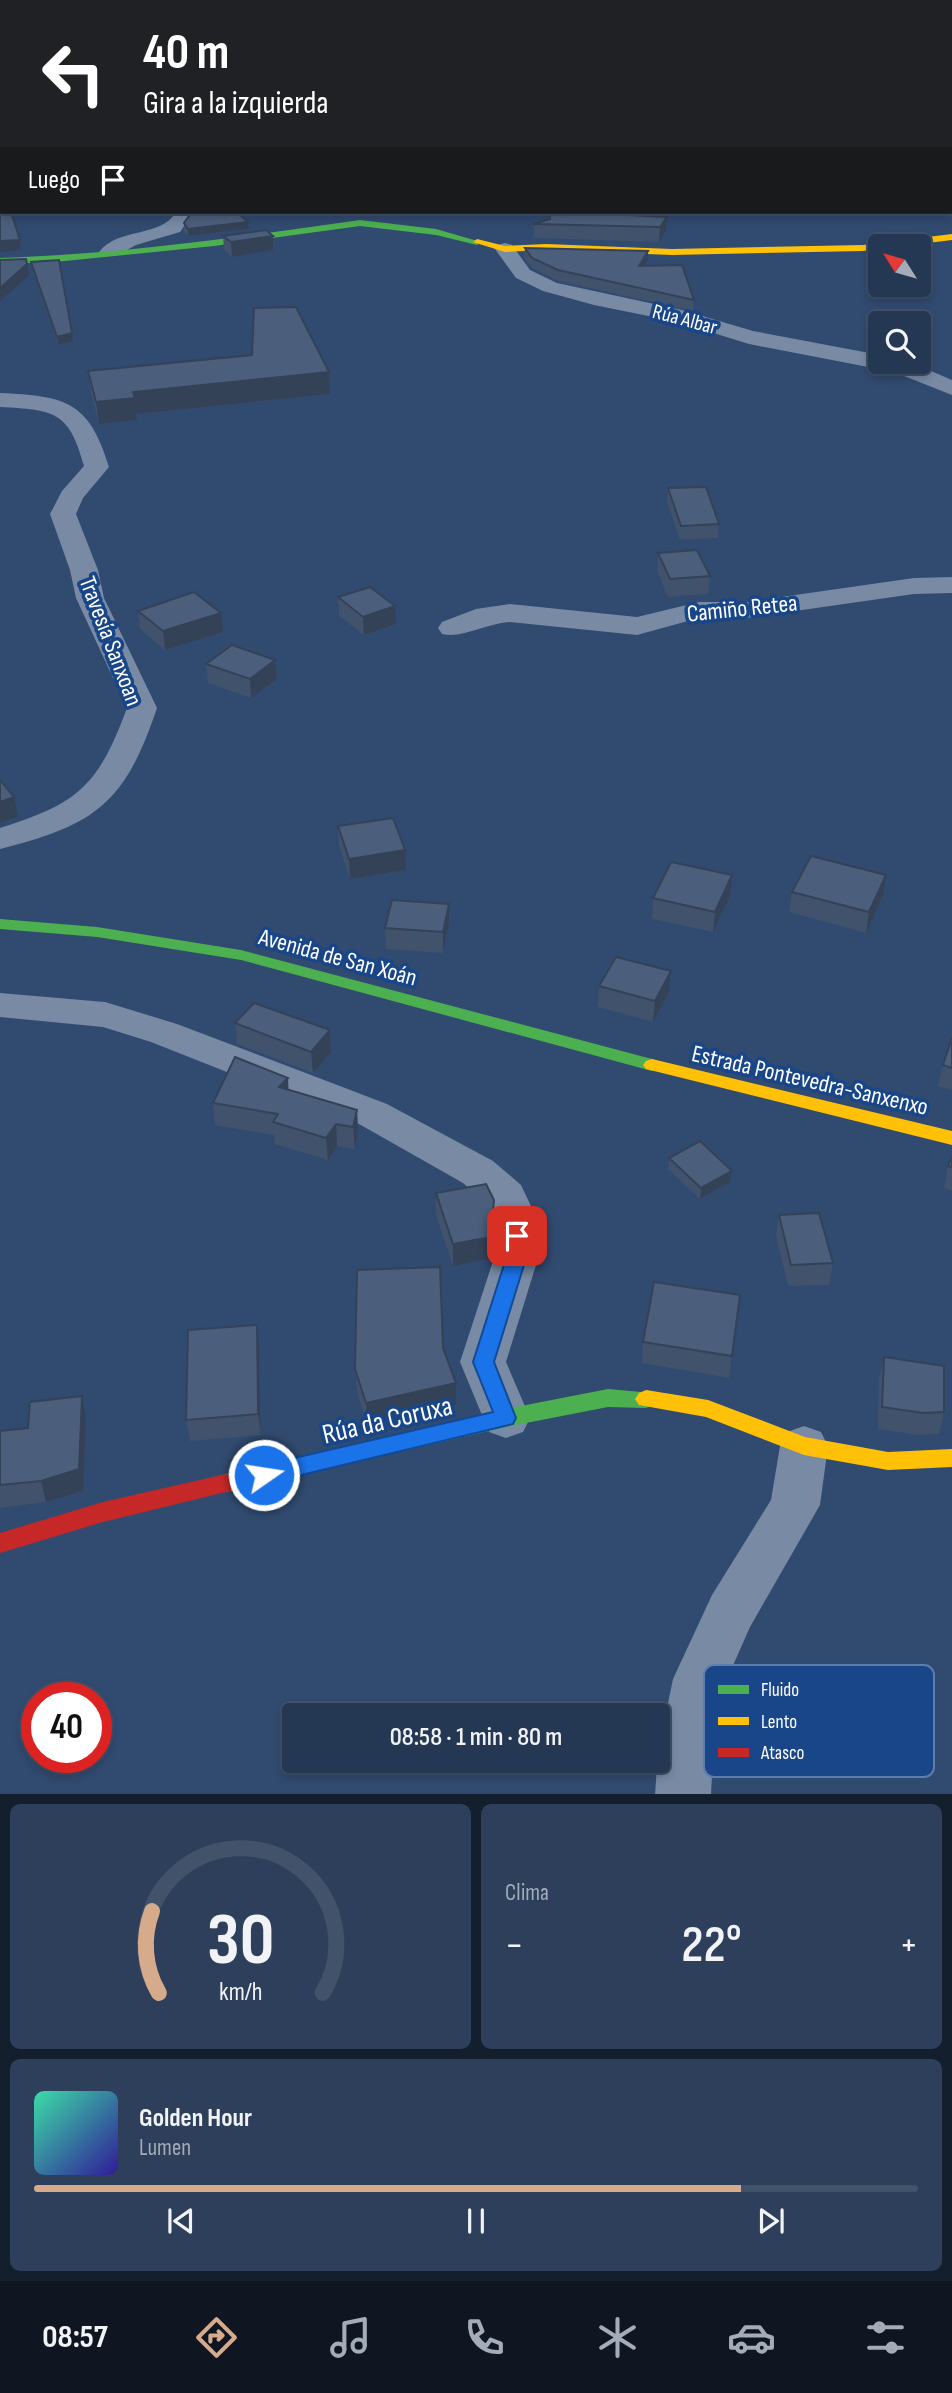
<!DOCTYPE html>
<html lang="es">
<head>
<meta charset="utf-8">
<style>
	body { margin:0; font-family:"Sofia Sans Condensed",sans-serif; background:#2d3f5a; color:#f1f3f6; height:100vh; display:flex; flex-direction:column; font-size:26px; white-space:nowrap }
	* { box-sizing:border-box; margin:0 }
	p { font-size:23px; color:#a3acb8 }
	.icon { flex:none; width:38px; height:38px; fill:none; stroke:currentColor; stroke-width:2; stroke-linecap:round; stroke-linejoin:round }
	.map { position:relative; height:1794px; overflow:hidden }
	.panel { display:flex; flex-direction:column; gap:10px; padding:10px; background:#141f2e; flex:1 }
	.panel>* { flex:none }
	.banner { position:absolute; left:0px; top:0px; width:952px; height:214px; box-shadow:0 4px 10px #0003,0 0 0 2px #42526a; background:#202124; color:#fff; overflow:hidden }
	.needle { width:46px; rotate:307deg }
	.fabs { position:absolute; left:868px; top:234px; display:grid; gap:14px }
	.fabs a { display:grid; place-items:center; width:63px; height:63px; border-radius:7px; background:#253853; box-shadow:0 4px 10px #0003,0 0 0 2px #42526a; font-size:35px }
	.speed { position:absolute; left:21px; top:1682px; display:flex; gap:14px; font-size:35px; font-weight:700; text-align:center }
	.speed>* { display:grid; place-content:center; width:91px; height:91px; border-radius:50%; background:#253853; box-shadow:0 4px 10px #0003,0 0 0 2px #42526a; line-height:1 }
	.speed .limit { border:10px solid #d22; background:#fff; color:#111 }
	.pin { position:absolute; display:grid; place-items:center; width:60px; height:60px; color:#fff; margin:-30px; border-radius:14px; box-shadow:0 4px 10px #0006 }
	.me { position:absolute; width:77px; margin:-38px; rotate:77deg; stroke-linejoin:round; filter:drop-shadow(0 0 5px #0008) }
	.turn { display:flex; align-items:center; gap:24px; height:147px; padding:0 28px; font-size:32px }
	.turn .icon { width:91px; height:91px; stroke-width:2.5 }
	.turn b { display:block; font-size:49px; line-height:60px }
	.then { display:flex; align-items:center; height:66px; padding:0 28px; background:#0003; gap:14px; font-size:26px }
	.big { font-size:52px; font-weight:600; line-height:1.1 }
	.panel .tile { flex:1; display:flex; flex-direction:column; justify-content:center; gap:10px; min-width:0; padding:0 24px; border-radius:10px; background:#2d3f5a }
	.panel .dial { align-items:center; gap:0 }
	.dial svg { height:182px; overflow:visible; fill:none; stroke:#42526a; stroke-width:7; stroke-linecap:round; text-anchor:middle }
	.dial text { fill:#f1f3f6; stroke:none }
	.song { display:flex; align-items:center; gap:21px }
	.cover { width:84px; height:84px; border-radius:10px; background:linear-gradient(135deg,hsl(160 70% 55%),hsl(250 70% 35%)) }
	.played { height:7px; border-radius:4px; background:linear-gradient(90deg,#d6ab8b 80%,#42526a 80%) }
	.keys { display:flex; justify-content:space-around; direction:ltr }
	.heat { display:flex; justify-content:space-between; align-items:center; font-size:38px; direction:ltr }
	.panel .tiles { flex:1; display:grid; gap:10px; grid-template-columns:1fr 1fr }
	.tile:last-child { grid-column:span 2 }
	.trip { position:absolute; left:282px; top:1703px; width:388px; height:70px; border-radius:7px; background:#253853; box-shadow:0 4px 10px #0003,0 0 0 2px #42526a; font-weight:600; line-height:70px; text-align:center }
	.tab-bar { display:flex; height:112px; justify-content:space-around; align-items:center; background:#0f1621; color:#a3acb8 }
	.tab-bar .icon { width:49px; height:49px }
	.tab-bar .on { color:#d6ab8b }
	.tab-bar b { font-size:32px; color:#f1f3f6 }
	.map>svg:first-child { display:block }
	.green { fill:#22559a }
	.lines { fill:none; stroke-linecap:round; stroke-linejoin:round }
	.path { stroke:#788aa4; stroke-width:2; stroke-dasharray:2 2.5; stroke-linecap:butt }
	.street { fill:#788aa4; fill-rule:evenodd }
	.fast { fill:#4caf50; fill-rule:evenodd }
	.slow { fill:#ffc107; fill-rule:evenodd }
	.jam { fill:#c62828; fill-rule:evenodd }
	.wall { fill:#40526c }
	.shaded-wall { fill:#344258 }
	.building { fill:#4b5f7d; stroke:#344258; stroke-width:2 }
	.route { fill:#1a73e8; stroke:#114b97; stroke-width:2 }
	.labels { text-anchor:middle; stroke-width:7; stroke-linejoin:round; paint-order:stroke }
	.far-street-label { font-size:21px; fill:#fff; stroke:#184688 }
	.street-label { font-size:24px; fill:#fff; stroke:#184688 }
	.near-street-label { font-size:28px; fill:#fff; stroke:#184688 }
	.key { fill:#184688; stroke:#5d7eac; stroke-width:2 }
	.key-label { font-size:19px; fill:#fff }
</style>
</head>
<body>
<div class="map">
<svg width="952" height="1795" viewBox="0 0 952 1795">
	<rect width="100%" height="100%" fill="#314a6f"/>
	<polygon class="green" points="0,0 952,0 952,166 950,2 2,2 0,57"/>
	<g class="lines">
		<g class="path">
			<polyline points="437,0 439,2"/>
			<polyline points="860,0 868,2"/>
			<polyline points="759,2 765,0"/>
		</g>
		<g class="street">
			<polygon points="950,201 952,202 952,214 945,212 950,212"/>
			<path d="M176,212h18l-14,20 -44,13 -20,11h-14l-3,-4c19,-25 62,-14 77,-40z"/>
			<polygon points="505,243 512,245 530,270 557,283 682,310 753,331 880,355 880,362 910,362 952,380 952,395 894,372 749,344 678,322 594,305 543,291 516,278 495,249 498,245"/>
			<path d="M0,393c64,3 89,7 109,74l-26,31 -7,16 22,56 6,28 53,110c-32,95 -61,117 -157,141v-21c79,-25 98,-42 127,-120l-51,-110 -6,-28 -20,-56 12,-23 22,-25c-15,-56 -31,-56 -84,-59z"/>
			<path d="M952,577v16l-38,1 -167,24h-48l-62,17 -127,-13c-23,1 -48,17 -68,12l-4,-6 4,-6 34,-13 34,-5 127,13 62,-15h48l167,-24z"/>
			<polygon points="0,993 105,1002 177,1024 387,1104 493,1161 521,1185 538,1221 540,1252 506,1362 530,1418 523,1432 506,1438 489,1432 460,1362 496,1252 496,1221 489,1205 463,1183 359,1124 151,1042 103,1027 0,1017"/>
			<polygon points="804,1426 821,1432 828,1446 820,1505 750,1627 727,1679 713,1753 711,1795 655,1795 658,1751 673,1679 712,1595 771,1500 780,1446 787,1432"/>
		</g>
		<g class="fast">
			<path d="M360,220l76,9 45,13 -4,3 -41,-10 -76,-9 -146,20 -159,16 -55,2v-6c121,-4 240,-21 360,-38z"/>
			<polygon points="0,919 97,927 241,950 652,1059 658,1061 661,1065 658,1069 652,1071 241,960 97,937 0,929"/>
			<polygon points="608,1389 653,1393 657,1399 653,1405 646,1408 608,1407 506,1427 226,1492 218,1490 215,1483 218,1476 226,1474 506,1409"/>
		</g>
		<g class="slow">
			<polygon points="952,234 952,240 863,251 672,255 546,250 505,252 473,242 477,239 505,246 546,244 672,249 863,245"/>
			<polygon points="652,1059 952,1131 952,1145 646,1069 643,1065 646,1061"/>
			<polygon points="646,1390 708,1400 805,1437 888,1452 952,1449 952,1467 888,1470 804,1455 706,1417 639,1405 635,1399 639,1393"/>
		</g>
		<polygon class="jam" points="226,1474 234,1476 237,1483 234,1490 103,1522 0,1553 0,1533 103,1502"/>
	</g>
	<g class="wall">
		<polygon points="667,217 666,231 659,242 533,238 534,224 550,219"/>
		<polygon points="184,223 249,229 188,236 184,231"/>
		<polygon points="223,236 273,236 273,250 232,257 224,250"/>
		<polygon points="525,248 648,261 645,266 694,300 693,311 558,281 532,268 524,258"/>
		<polygon points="31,262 73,341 58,345 33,269"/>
		<polygon points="88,371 329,372 330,394 136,414 137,420 99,424 91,393"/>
		<polygon points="668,488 719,524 718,538 680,540 667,502"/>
		<polygon points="658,553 710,576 708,594 668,597 657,571"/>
		<polygon points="338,597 396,624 364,635 339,616"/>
		<polygon points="138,611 223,632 165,650 140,629"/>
		<polygon points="275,660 277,679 251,698 208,683 206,664"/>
		<polygon points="338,826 406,870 350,879 339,846"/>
		<polygon points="732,875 730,896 713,932 652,919 653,898"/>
		<polygon points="792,892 883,896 866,933 789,912"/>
		<polygon points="449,924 443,953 386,949 385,928"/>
		<polygon points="671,971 669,992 653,1022 598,1007 599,986"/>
		<polygon points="235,1023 330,1030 331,1052 313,1073 237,1044"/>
		<polygon points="952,1038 952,1090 938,1086 943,1065"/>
		<polygon points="289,1090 357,1110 358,1132 355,1149 337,1146 328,1160 275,1144 274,1135 215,1125 213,1103"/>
		<polygon points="952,1157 952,1191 944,1188 948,1166"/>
		<polygon points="669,1158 732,1171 730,1182 700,1199 668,1169"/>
		<polygon points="436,1193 493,1222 491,1258 453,1266 436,1215"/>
		<polygon points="779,1215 833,1263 829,1285 788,1286 776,1236"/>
		<polygon points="740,1295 729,1378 642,1363 643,1342"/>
		<polygon points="259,1346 261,1435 190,1441 186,1420"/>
		<polygon points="443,1348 456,1383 456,1405 367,1425 357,1391 355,1369"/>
		<polygon points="884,1357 944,1412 939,1434 918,1435 878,1429 879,1379"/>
		<polygon points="82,1396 86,1418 83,1491 46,1502 0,1508 0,1431 28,1428"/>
	</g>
	<g class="shaded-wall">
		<polygon points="667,217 666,231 659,242 660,227"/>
		<polygon points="248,222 249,229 188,236 188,229"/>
		<polygon points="273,236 273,250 232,257 231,242"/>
		<polygon points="20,240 21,250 0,252 0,241"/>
		<polygon points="648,251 648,261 638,276 639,266"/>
		<polygon points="27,264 29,275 0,301 0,288"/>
		<polygon points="72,333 73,341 58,345 57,337"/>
		<polygon points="329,372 330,394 136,414 137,420 99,424 96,402 133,392"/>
		<polygon points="395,606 396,624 364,635 363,617"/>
		<polygon points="221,613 223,632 165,650 163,631"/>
		<polygon points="275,660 277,679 251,698 250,679"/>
		<polygon points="14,797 18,817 0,823 0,802"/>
		<polygon points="405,850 406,870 350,879 349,859"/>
		<polygon points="732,875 730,896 713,932 715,912"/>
		<polygon points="886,875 883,896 866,933 869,912"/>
		<polygon points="449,904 449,924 443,953 443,932"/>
		<polygon points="671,971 669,992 653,1022 655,1001"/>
		<polygon points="330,1030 331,1052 313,1073 311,1052"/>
		<polygon points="288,1078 289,1099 279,1087"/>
		<polygon points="357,1110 358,1132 355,1149 353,1127"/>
		<polygon points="336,1124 337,1146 328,1160 326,1138"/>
		<polygon points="732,1171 730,1182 700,1199 701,1188"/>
		<polygon points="494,1200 491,1258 453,1266 453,1244"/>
		<polygon points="257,1325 259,1346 261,1435 258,1414"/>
		<polygon points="456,1383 456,1405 367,1425 366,1403"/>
		<polygon points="82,1396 86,1418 83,1491 46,1502 41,1481"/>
	</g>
	<g class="building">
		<polygon points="11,212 20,240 0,241 0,213"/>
		<polygon points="192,212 233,212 235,214 239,214 248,222 188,229 184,223"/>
		<polygon points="550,212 570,212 667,217 660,227 534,224 550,219"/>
		<polygon points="266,230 273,236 231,242 223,236"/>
		<polygon points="525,248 648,251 639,266 682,265 694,300 558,270 532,258"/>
		<polygon points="26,259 27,264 0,288 0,260"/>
		<polygon points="59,260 72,333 57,337 31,262"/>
		<polygon points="296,307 329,372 133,392 135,398 96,402 88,371 252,355 254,308"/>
		<polygon points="706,487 719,524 681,526 668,488"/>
		<polygon points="697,550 710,576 670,579 658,553"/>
		<polygon points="370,587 395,606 363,617 338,597"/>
		<polygon points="194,592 221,613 163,631 138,611"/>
		<polygon points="232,645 275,660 250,679 206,664"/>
		<polygon points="0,780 14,797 0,802"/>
		<polygon points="393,818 405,850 349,859 338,826"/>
		<polygon points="811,856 886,875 869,912 792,892"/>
		<polygon points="671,862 732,875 715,912 653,898"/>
		<polygon points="392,900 449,904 443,932 385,928"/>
		<polygon points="616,957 671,971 655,1001 599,986"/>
		<polygon points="254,1003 330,1030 311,1052 235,1023"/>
		<polygon points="952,1038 952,1068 943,1065"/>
		<polygon points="235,1057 288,1078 279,1087 357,1110 353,1127 336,1124 326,1138 273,1122 278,1114 213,1103"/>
		<polygon points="700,1141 732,1171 701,1188 669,1158"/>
		<polygon points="952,1157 952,1167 948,1166"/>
		<polygon points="486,1184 494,1200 491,1237 453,1244 436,1193"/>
		<polygon points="819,1213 833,1263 791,1265 779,1215"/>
		<polygon points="440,1267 443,1348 456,1383 366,1403 355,1369 357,1270"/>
		<polygon points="654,1282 740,1295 732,1356 643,1342"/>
		<polygon points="257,1325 258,1414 186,1420 188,1330"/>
		<polygon points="884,1357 944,1366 944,1412 923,1413 882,1407"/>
		<polygon points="82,1396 79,1469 41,1481 0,1485 0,1431 28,1428 30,1402"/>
	</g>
	<polygon class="route" points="517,1229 524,1231 528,1252 494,1362 516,1418 513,1424 264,1484 256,1481 253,1475 256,1468 264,1465 493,1412 473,1362 508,1252 507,1236 510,1231"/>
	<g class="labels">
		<g class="far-street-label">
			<text transform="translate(685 319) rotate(15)" y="7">Rúa Albar</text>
		</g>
		<g class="street-label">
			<text transform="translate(742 608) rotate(-6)" y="8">Camiño Retea</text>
			<text transform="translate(111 641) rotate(69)" y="8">Travesía Sanxoan</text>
			<text transform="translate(338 957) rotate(15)" y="8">Avenida de San Xoán</text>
			<text transform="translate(810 1080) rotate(13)" y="8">Estrada Pontevedra-Sanxenxo</text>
		</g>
		<g class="near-street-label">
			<text transform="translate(387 1419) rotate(-13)" y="10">Rúa da Coruxa</text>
		</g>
	</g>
	<rect x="704" y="1665" width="230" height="112" rx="10" class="key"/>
	<rect x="718" y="1685" width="31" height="9" fill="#4caf50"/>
	<rect x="718" y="1717" width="31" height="8" fill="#ffc107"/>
	<rect x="718" y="1748" width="31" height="9" fill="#c62828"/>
	<g class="key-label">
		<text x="761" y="1696">Fluido</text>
		<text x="761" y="1728">Lento</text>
		<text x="761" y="1759">Atasco</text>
	</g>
</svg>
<div class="fabs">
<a><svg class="needle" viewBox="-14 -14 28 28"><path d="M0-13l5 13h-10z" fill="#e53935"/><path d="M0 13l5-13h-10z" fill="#a3acb8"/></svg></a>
<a><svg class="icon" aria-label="search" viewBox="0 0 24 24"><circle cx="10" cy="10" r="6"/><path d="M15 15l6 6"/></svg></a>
</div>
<div class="speed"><div class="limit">40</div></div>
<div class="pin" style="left:517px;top:1236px;background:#d93025"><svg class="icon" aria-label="arrive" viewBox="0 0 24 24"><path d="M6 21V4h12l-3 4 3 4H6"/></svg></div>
<svg class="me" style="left:264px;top:1475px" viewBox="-20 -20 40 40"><circle r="17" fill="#1a73e8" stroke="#fff" stroke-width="3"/><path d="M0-11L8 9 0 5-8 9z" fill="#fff"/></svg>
<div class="trip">08:58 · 1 min · 80 m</div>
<div class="banner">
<div class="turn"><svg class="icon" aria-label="left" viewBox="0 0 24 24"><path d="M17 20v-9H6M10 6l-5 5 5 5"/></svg><div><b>40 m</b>Gira a la izquierda</div></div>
<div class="then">Luego<svg class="icon" aria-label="arrive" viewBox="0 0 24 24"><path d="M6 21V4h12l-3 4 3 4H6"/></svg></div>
</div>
</div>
<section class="panel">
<div class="tiles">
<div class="tile dial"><svg viewBox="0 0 100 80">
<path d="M14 69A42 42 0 1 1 86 69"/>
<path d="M14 69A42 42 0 0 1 11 33" stroke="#d6ab8b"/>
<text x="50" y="56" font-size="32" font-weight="700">30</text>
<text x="50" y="72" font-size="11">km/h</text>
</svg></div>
<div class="tile"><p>Clima</p>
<div class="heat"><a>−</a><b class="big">22°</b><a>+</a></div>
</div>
<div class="tile">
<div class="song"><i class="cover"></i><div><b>Golden Hour</b><p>Lumen</p></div></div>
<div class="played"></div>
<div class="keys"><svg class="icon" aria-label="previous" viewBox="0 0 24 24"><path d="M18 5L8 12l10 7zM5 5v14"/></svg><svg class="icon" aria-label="pause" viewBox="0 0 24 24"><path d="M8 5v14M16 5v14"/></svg><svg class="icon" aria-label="next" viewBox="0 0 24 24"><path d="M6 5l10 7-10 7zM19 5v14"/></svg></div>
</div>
</div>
</section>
<nav class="tab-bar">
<b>08:57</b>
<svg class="icon on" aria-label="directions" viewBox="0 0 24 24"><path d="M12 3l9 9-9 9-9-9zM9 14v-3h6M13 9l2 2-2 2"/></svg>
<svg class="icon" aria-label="music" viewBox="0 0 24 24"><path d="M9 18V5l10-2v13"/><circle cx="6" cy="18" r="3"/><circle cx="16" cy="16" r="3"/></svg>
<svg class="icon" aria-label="phone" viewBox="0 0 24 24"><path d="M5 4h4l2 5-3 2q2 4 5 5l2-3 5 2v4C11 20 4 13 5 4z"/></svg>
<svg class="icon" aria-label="climate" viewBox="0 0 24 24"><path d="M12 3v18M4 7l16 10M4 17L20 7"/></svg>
<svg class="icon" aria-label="car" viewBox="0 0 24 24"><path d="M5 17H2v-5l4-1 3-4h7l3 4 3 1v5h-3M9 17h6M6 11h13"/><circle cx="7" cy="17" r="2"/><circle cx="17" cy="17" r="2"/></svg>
<svg class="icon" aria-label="filters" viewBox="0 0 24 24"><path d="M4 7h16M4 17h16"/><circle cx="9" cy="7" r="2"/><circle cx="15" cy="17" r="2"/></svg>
</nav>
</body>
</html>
